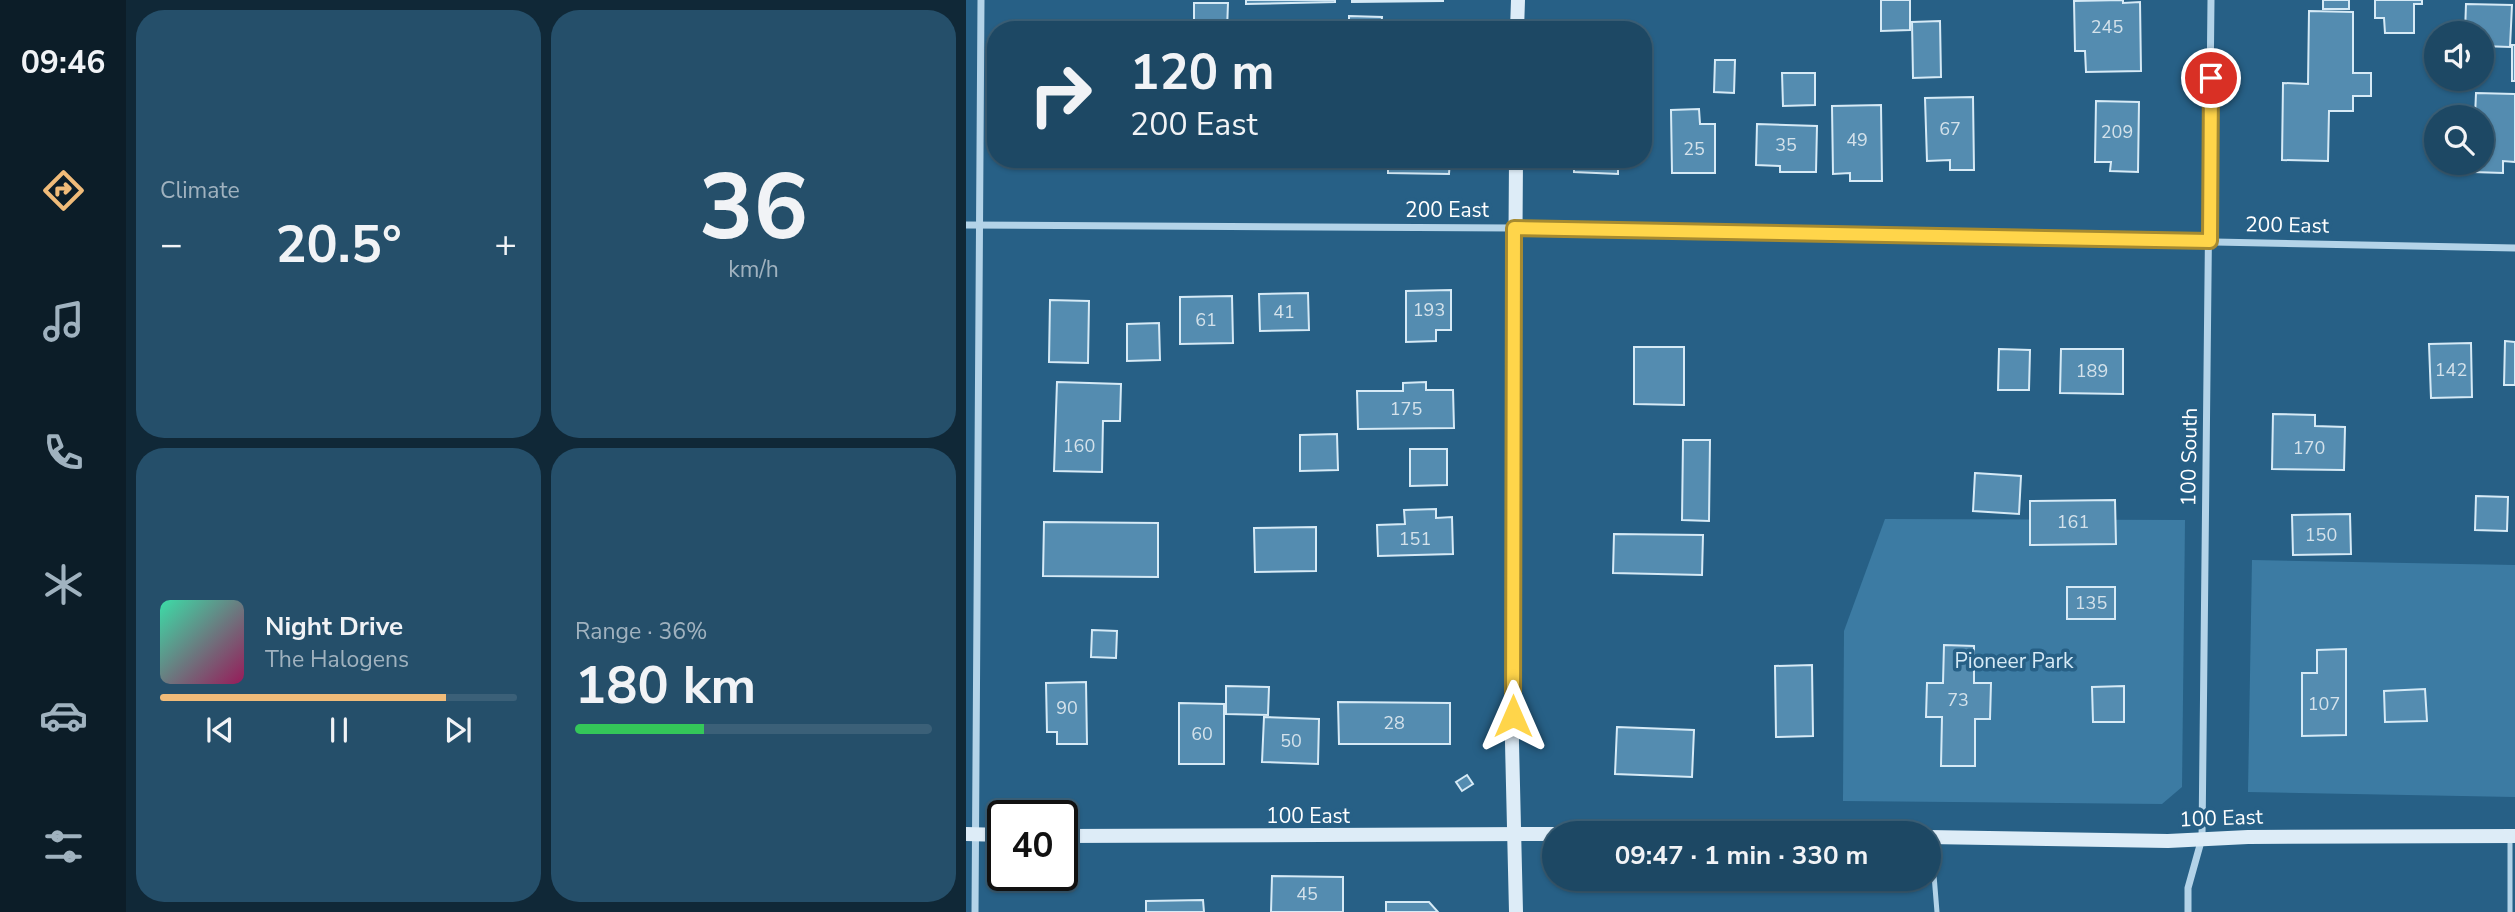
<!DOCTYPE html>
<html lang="en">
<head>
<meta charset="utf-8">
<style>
	body { margin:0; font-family:"Nunito Sans",sans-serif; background:#254f6a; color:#f1f3f6; height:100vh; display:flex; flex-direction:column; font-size:26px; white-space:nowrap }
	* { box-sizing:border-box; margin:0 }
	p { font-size:23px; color:#a0b2bf }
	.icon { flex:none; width:38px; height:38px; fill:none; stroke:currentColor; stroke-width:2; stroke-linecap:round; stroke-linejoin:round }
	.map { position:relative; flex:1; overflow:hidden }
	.sheet { display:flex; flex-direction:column; gap:10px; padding:10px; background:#102837; width:840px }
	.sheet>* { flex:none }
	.guide { position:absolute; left:21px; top:21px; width:665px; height:147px; border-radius:28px; box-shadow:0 2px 5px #0004,0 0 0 2px #3b6078; background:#1d4864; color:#f1f3f6; overflow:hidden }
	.buttons { position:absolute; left:1458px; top:21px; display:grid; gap:14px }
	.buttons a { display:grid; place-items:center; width:70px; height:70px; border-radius:50%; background:#1d4864; box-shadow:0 2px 5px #0004,0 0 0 2px #3b6078; font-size:35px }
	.speed { position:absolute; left:21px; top:800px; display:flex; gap:14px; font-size:35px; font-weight:700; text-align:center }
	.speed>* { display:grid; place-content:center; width:91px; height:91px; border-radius:50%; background:#1d4864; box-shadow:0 2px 5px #0004,0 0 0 2px #3b6078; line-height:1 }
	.speed .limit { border:4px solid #111; border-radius:10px; background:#fff; color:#111 }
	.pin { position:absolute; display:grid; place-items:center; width:60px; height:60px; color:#fff; margin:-30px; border:4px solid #fff; border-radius:50%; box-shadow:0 2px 7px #0007 }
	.me { position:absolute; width:77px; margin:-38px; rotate:0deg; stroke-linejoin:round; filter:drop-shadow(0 0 5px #0008) }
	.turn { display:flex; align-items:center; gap:24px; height:147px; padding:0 28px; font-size:32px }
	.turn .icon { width:91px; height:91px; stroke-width:2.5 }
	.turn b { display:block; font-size:49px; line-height:60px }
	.big { font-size:52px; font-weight:700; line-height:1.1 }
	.sheet .tile { flex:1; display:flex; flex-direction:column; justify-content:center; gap:10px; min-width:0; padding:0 24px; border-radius:28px; background:#254f6a }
	.sheet .dial { align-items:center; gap:0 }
	.dial b { font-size:91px; line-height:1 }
	.song { display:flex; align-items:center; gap:21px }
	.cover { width:84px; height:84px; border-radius:10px; background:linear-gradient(135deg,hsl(160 70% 55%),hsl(330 70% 35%)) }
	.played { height:7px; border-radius:4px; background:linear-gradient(90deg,#f0bb79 80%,#3b6078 80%) }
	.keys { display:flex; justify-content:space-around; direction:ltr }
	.heat { display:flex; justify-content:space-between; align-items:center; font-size:38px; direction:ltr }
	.charge { height:10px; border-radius:5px; background:linear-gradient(90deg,#34c759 36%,#3b6078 0) }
	.sheet .tiles { flex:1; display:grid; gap:10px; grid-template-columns:repeat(2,1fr) }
	.trip { position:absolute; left:576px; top:821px; width:399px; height:70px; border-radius:35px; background:#1d4864; box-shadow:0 2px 5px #0004,0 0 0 2px #3b6078; font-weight:700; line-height:70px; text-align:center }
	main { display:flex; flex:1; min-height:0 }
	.tabs { display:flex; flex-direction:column; width:126px; justify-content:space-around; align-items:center; background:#0c1d28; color:#a0b2bf }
	.tabs .icon { width:49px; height:49px }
	.tabs .active { color:#f0bb79 }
	.tabs b { font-size:32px; color:#f1f3f6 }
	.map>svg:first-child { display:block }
	.green { fill:#3c7ba3 }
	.building { fill:#548cb0; stroke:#d6eaf6; stroke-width:2 }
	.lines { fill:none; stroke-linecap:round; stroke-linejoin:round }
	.lane { stroke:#b3d3e8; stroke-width:5 }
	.street { stroke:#b3d3e8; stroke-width:7 }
	.secondary { stroke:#ddecf7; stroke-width:14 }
	.route-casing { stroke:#a68a30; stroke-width:18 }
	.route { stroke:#ffd54a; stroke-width:12 }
	.labels { text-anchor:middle; stroke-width:7; stroke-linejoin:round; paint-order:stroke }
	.number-label { font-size:18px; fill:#d4e2eb }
	.street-label { font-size:21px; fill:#fff; stroke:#276086 }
	.park-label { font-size:21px; fill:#d6eaf6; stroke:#276086 }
</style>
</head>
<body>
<main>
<nav class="tabs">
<b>09:46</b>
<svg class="icon active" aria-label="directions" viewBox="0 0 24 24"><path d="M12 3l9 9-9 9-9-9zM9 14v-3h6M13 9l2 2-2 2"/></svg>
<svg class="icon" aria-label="music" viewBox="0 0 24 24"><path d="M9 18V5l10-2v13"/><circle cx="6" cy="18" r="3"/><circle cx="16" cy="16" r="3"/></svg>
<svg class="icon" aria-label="phone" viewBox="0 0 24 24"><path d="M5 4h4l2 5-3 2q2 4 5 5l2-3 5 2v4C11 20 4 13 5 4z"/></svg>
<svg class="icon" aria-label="climate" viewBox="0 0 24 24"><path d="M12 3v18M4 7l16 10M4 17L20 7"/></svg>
<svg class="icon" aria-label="car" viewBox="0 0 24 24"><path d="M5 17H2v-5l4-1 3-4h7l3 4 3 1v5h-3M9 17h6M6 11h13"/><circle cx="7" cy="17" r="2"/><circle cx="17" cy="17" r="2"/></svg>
<svg class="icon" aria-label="filters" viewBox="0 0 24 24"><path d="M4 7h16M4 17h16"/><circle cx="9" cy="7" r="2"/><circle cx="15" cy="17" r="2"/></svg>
</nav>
<section class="sheet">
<div class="tiles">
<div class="tile"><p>Climate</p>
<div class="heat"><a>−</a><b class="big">20.5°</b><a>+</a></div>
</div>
<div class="tile dial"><b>36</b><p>km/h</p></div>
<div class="tile">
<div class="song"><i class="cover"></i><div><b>Night Drive</b><p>The Halogens</p></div></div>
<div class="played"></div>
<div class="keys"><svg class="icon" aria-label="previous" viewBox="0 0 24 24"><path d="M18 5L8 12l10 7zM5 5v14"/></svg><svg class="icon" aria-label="pause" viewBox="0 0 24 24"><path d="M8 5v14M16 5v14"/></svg><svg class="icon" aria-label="next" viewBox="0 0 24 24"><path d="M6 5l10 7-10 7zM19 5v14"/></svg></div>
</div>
<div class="tile"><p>Range · 36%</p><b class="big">180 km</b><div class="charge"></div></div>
</div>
</section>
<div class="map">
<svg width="1549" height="912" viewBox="0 0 1549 912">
	<rect width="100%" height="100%" fill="#276086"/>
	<g class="green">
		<polygon points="919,519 1219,520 1216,787 1196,804 877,801 878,631"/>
		<polygon points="1286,560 1549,565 1549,797 1282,792"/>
	</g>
	<g class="building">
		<polygon points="280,0 369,0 369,2 280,4"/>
		<polygon points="386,0 477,0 477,1 386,2"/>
		<polygon points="915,0 944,0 944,30 915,31"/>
		<polygon points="1157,0 1157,3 1174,2 1175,71 1120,72 1119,51 1109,51 1108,1"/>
		<rect x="1357" y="0" width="26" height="9"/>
		<polygon points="1409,0 1456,0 1456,4 1448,4 1448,33 1419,33 1418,18 1409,18"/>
		<polygon points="228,3 262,3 261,30 228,30"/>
		<polygon points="1500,4 1546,5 1544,47 1516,46 1516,33 1499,33"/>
		<polygon points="1343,11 1387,12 1387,73 1405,73 1405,96 1387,96 1387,111 1363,111 1362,161 1316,160 1317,83 1342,84"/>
		<polygon points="383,16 416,17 415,30 383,30"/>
		<polygon points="974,21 975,77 947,78 946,22"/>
		<rect x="1546" y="45" width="3" height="36"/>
		<polygon points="749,60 769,60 768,93 748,92"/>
		<polygon points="816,73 849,73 849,105 817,106"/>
		<polygon points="1510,93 1549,94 1549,162 1537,161 1537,173 1507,172 1508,163 1516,163 1516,117 1509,117"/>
		<polygon points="1007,97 1008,170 984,170 984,160 961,161 959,98"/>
		<polygon points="1130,101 1173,102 1172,172 1144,171 1145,162 1129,162"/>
		<polygon points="915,105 916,181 884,181 884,173 867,174 866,106"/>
		<polygon points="733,109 734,124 749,124 749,173 706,173 705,110"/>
		<polygon points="791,124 851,126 850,172 814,172 814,166 790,165"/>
		<rect x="84" y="159" width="45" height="5"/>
		<polygon points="307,159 344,159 344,167 307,166"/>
		<polygon points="422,159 484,159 483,174 422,173"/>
		<polygon points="608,159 652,159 652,174 608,172"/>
		<polygon points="485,290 485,330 470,330 470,341 440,342 440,291"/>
		<polygon points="342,293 343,330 294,331 293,294"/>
		<polygon points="266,296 267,343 214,344 214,297"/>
		<polygon points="84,300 123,301 122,363 83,362"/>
		<polygon points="193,323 194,360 161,361 161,324"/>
		<polygon points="1539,341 1549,342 1549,385 1538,385"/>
		<polygon points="1505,343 1506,397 1465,398 1463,344"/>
		<polygon points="668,347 718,347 718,405 668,404"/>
		<polygon points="1033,349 1064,350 1063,390 1032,390"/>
		<polygon points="1095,349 1157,349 1157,394 1094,393"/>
		<polygon points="91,382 155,384 154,421 137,421 136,472 88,471"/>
		<polygon points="460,382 460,390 487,390 488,428 392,429 391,391 437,391 437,383"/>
		<polygon points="1307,414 1349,415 1349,426 1379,427 1378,470 1306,469"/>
		<polygon points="371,434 372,470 334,471 334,435"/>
		<polygon points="717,440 744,440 743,521 716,520"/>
		<polygon points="444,449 481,449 481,485 444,486"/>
		<polygon points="1009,473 1055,476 1053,514 1007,511"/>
		<polygon points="1510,496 1542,497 1541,531 1509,530"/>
		<polygon points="1149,500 1150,544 1064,545 1064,501"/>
		<polygon points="470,509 470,518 486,517 487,554 412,556 411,525 439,524 438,510"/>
		<polygon points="1384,514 1385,554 1327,555 1326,515"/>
		<polygon points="78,522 192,523 192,577 77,576"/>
		<polygon points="350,527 350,571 289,572 288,528"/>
		<polygon points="648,534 737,535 736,575 647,573"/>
		<rect x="1101" y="587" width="48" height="32"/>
		<polygon points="126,630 151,631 150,658 125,657"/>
		<polygon points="978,645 1008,646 1008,683 1025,683 1024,719 1009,719 1009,766 975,766 976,717 960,717 961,683 977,683"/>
		<polygon points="1380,649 1380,735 1336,736 1336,673 1351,673 1351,650"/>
		<polygon points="846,665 847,736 810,737 809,666"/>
		<polygon points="120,682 121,744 91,744 91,732 81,732 80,683"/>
		<polygon points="260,686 303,687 302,715 260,714"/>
		<polygon points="1158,686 1158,722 1127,722 1126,687"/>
		<polygon points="1459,689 1461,721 1419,722 1418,691"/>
		<polygon points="372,702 484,703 484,744 373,744"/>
		<polygon points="213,703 258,704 258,764 213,764"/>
		<polygon points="298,717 353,719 352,764 296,762"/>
		<polygon points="651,727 728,730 726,777 649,774"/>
		<polygon points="501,775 507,784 496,791 490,782"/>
		<polygon points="306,876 377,877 377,912 305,912"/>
		<polygon points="237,900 238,912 180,912 180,901"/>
		<polygon points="420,902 463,902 472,912 420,912"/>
	</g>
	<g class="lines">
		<g class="lane">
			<polyline points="965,838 971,912"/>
			<polyline points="1544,912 1544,838"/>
		</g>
		<g class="street">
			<polyline points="0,225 548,228 1549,248"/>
			<polyline points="9,912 15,0"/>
			<polyline points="1222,912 1222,888 1236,838 1245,0"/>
		</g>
		<g class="secondary">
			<polyline points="551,30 552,0"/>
			<polyline points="0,834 37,835"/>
			<polyline points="96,836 588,834"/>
			<polyline points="962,837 1202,841 1282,837 1549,836"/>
			<polyline points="550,912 546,743 550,159"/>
		</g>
	</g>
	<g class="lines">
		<defs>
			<polyline id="route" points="547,716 548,228 1244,241 1245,78"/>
		</defs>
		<use href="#route" class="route-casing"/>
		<use href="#route" class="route"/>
	</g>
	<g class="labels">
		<g class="number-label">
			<text x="1141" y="33">245</text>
			<text x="984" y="135">67</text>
			<text x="1151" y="138">209</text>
			<text x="891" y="146">49</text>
			<text x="820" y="151">35</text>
			<text x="728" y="155">25</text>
			<text x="463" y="316">193</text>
			<text x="318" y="318">41</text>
			<text x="240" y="326">61</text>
			<text x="1485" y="376">142</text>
			<text x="1126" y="377">189</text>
			<text x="440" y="415">175</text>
			<text x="113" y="452">160</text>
			<text x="1343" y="454">170</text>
			<text x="1107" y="528">161</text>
			<text x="1355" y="541">150</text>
			<text x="449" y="545">151</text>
			<text x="1125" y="609">135</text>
			<text x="992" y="706">73</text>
			<text x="1358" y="710">107</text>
			<text x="101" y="714">90</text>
			<text x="428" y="729">28</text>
			<text x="236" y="740">60</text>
			<text x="325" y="747">50</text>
			<text x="341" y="900">45</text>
		</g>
		<g class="street-label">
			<text x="481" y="217">200 East</text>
			<text transform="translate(1321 225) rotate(1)" y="7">200 East</text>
			<text transform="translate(1223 457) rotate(-89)" y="7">100 South</text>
			<text x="342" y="823">100 East</text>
			<text transform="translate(1255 818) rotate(-2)" y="7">100 East</text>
		</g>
		<g class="park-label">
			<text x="1048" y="668">Pioneer Park</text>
		</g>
	</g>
</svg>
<div class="buttons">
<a><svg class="icon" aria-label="sound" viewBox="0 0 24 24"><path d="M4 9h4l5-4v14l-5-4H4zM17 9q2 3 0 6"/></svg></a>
<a><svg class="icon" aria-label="search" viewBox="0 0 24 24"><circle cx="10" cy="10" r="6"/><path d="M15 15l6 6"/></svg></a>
</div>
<div class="speed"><div class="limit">40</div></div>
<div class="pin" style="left:1245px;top:78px;background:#d93025"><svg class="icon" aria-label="arrive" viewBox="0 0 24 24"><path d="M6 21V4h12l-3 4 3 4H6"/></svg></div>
<svg class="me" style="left:547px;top:716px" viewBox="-20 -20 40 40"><path d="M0-17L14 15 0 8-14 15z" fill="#ffd54a" stroke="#fff" stroke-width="4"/></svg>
<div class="trip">09:47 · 1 min · 330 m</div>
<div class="guide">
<div class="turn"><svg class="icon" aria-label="right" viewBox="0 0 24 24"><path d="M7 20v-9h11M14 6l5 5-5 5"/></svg><div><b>120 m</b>200 East</div></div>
</div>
</div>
</main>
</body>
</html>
